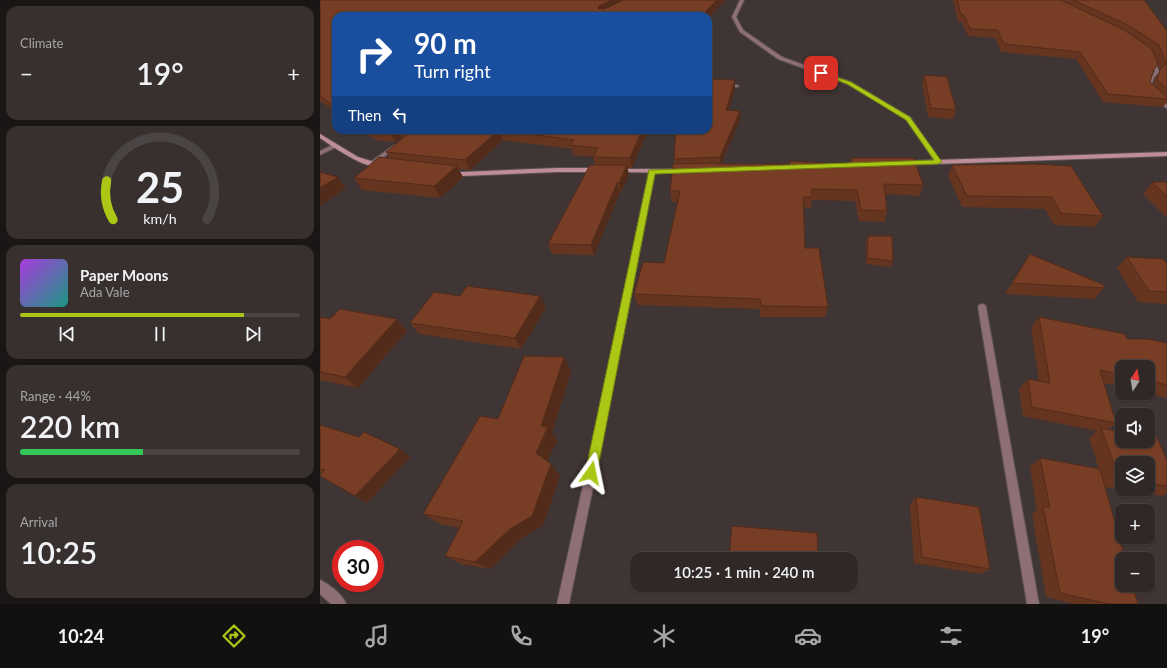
<!DOCTYPE html>
<html lang="en">
<head>
<meta charset="utf-8">
<style>
	body { margin:0; font-family:Lato,sans-serif; background:#37302f; color:#f1f3f6; height:100vh; display:flex; flex-direction:column; font-size:15px; white-space:nowrap }
	* { box-sizing:border-box; margin:0 }
	p { font-size:13px; color:#a7a6a7 }
	.icon { flex:none; width:22px; height:22px; fill:none; stroke:currentColor; stroke-width:2; stroke-linecap:round; stroke-linejoin:round }
	.map { position:relative; flex:1; overflow:hidden }
	.sheet { display:flex; flex-direction:column; gap:6px; padding:6px; background:#1a1615; width:320px }
	.sheet>* { flex:none }
	.hud { position:absolute; left:12px; top:12px; width:380px; height:122px; border-radius:12px; box-shadow:0 1px 3px #0004,0 0 0 1px #4a4444; background:#1a4fa0; color:#fff; overflow:hidden }
	.needle { width:26px; rotate:11deg }
	.buttons { position:absolute; left:795px; top:360px; display:grid; gap:8px }
	.buttons a { display:grid; place-items:center; width:40px; height:40px; border-radius:8px; background:#2f2827; box-shadow:0 1px 3px #0004,0 0 0 1px #4a4444; font-size:20px }
	.speed { position:absolute; left:12px; top:540px; display:flex; gap:8px; font-size:20px; font-weight:700; text-align:center }
	.speed>* { display:grid; place-content:center; width:52px; height:52px; border-radius:50%; background:#2f2827; box-shadow:0 1px 3px #0004,0 0 0 1px #4a4444; line-height:1 }
	.speed .limit { border:6px solid #d22; background:#fff; color:#111 }
	.pin { position:absolute; display:grid; place-items:center; width:34px; height:34px; color:#fff; margin:-17px; border-radius:8px; box-shadow:0 2px 6px #0006 }
	.me { position:absolute; width:44px; margin:-22px; rotate:12deg; stroke-linejoin:round; filter:drop-shadow(0 0 3px #0008) }
	.turn { display:flex; align-items:center; gap:14px; height:84px; padding:0 16px; font-size:18px }
	.turn .icon { width:52px; height:52px; stroke-width:2.5 }
	.turn b { display:block; font-size:28px; line-height:34px }
	.then { display:flex; align-items:center; height:38px; padding:0 16px; background:#0003; gap:8px; font-size:15px }
	.big { font-size:30px; font-weight:600; line-height:1.1 }
	.sheet .card { flex:1; display:flex; flex-direction:column; justify-content:center; gap:6px; min-width:0; padding:0 14px; border-radius:12px; background:#37302f }
	.sheet .dial { align-items:center; gap:0 }
	.dial svg { height:104px; overflow:visible; fill:none; stroke:#4a4444; stroke-width:7; stroke-linecap:round; text-anchor:middle }
	.dial text { fill:#f1f3f6; stroke:none }
	.song { display:flex; align-items:center; gap:12px }
	.cover { width:48px; height:48px; border-radius:6px; background:linear-gradient(135deg,hsl(280 70% 55%),hsl(170 70% 35%)) }
	.played { height:4px; border-radius:2px; background:linear-gradient(90deg,#abc615 80%,#4a4444 80%) }
	.keys { display:flex; justify-content:space-around; direction:ltr }
	.heat { display:flex; justify-content:space-between; align-items:center; font-size:22px; direction:ltr }
	.charge { height:6px; border-radius:3px; background:linear-gradient(90deg,#34c759 44%,#4a4444 0) }
	.trip { position:absolute; left:310px; top:552px; width:228px; height:40px; border-radius:12px; background:#2f2827; box-shadow:0 1px 3px #0004,0 0 0 1px #4a4444; font-weight:600; line-height:40px; text-align:center }
	.tabs { display:flex; height:64px; justify-content:space-around; align-items:center; background:#131010; color:#a7a6a7 }
	.tabs .icon { width:28px; height:28px }
	.tabs .active { color:#abc615 }
	.tabs b { font-size:18px; color:#f1f3f6 }
	main { display:flex; flex:1; min-height:0 }
	.map>svg:first-child { display:block }
	.lines { fill:none; stroke-linecap:round; stroke-linejoin:round }
	.street-casing { stroke:#5b5150; stroke-width:2 }
	.secondary-casing { stroke:#5b5150; stroke-width:2 }
	.street { fill:#8e6f76; fill-rule:evenodd }
	.secondary { fill:#be8e98; fill-rule:evenodd }
	.wall { fill:#663520; fill-rule:evenodd }
	.shaded-wall { fill:#532b1a }
	.building { fill:#773e25; stroke:#532b1a }
	.route { fill:#abc615; stroke:#6f810e }
</style>
</head>
<body>
<main>
<section class="sheet">
<div class="card"><p>Climate</p>
<div class="heat"><a>−</a><b class="big">19°</b><a>+</a></div>
</div>
<div class="card dial"><svg viewBox="0 0 100 80">
<path d="M14 69A42 42 0 1 1 86 69"/>
<path d="M14 69A42 42 0 0 1 9 39" stroke="#abc615"/>
<text x="50" y="56" font-size="32" font-weight="700">25</text>
<text x="50" y="72" font-size="11">km/h</text>
</svg></div>
<div class="card">
<div class="song"><i class="cover"></i><div><b>Paper Moons</b><p>Ada Vale</p></div></div>
<div class="played"></div>
<div class="keys"><svg class="icon" aria-label="previous" viewBox="0 0 24 24"><path d="M18 5L8 12l10 7zM5 5v14"/></svg><svg class="icon" aria-label="pause" viewBox="0 0 24 24"><path d="M8 5v14M16 5v14"/></svg><svg class="icon" aria-label="next" viewBox="0 0 24 24"><path d="M6 5l10 7-10 7zM19 5v14"/></svg></div>
</div>
<div class="card"><p>Range · 44%</p><b class="big">220 km</b><div class="charge"></div></div>
<div class="card"><p>Arrival</p><b class="big">10:25</b></div>
</section>
<div class="map">
<svg width="847" height="604" viewBox="0 0 847 604">
	<rect width="100%" height="100%" fill="#3f3534"/>
	<g class="lines">
		<defs>
			<g id="street">
				<polygon points="420,0 424,0 416,17 423,30 462,57 531,82 590,117 621,162 620,163 616,163 586,119 527,84 458,59 420,32 412,17"/>
				<polygon points="832,57 834,58 839,72 834,77 830,89 847,104 847,109 826,89 830,77 835,72 830,58"/>
				<polygon points="388,84 417,85 419,86 417,87 388,86"/>
				<polygon points="13,145 18,146 0,155 0,151"/>
				<polygon points="74,145 77,147 76,148 53,165 49,165 49,163"/>
				<polygon points="332,170 335,172 282,444 249,604 237,604 272,444 329,172"/>
				<polygon points="662,304 665,305 666,307 719,604 707,604 658,307 659,305"/>
				<path d="M0,580c9,4 23,15 26,24h-15l-11,-10z"/>
			</g>
			<g id="secondary">
				<path d="M0,134l38,23 26,8c-13,9 -52,-19 -64,-27z"/>
				<polygon points="847,152 847,156 586,165 583,163 586,161"/>
				<polygon points="238,168 277,168 280,170 277,172 238,172 142,176 128,173 127,172 130,170 142,172"/>
				<polygon points="298,169 363,169 366,171 363,173 296,172 295,171"/>
			</g>
		</defs>
		<use href="#street" class="street-casing"/>
		<use href="#secondary" class="secondary-casing"/>
		<use href="#street" class="street"/>
		<use href="#secondary" class="secondary"/>
	</g>
	<g class="wall">
		<polygon points="0,0 406,0 388,18 16,16 16,112 0,101"/>
		<path d="M633,0h191l23,31v71l-4,5 -60,-5 -27,-43 -75,-7 -6,-14 -27,-2 -6,-14h-4zM838,64l2,7 -5,7 -2,7 -3,-3 3,-10z"/>
		<polygon points="604,75 636,110 633,119 608,117 602,84"/>
		<polygon points="415,88 409,110 420,120 401,164 530,165 531,158 603,185 600,196 565,194 567,211 564,222 539,221 535,201 492,200 491,208 484,207 485,248 508,307 505,317 440,317 440,309 317,305 314,294 344,263 358,202 352,202 350,191 354,164 354,159"/>
		<polygon points="42,130 328,130 312,168 307,168 309,175 301,192 300,192 274,255 232,254 228,244 275,165 273,157 253,155 252,149 183,140 150,170 138,169 143,177 120,198 42,190 34,178 70,159 66,152 83,139 82,138 75,142 56,140"/>
		<polygon points="714,164 783,216 774,227 734,225 725,209 642,207 628,176 632,165"/>
		<polygon points="832,182 847,182 847,218 823,194"/>
		<polygon points="548,236 573,261 571,267 546,264 546,242"/>
		<polygon points="710,254 784,288 774,299 685,294"/>
		<polygon points="807,257 847,264 847,304 818,302 797,268"/>
		<polygon points="226,307 201,349 99,334 90,323"/>
		<polygon points="0,317 10,319 77,319 87,331 38,388 0,380"/>
		<path d="M719,317l88,22 40,4v55l-20,-5h1v-26h-26v20l-18,-4 12,40 -8,6 59,32v32l-5,3 -57,-9 33,117h-64l-28,-7 -14,-83 5,-4 -7,-43 10,-9 59,11 -10,-31 8,-7 -74,-15 -4,-27 9,-10 11,2 -8,-54zM802,463h26v26h-26z"/>
		<polygon points="244,357 251,371 232,433 237,440 227,461 240,476 223,525 202,538 170,569 141,564 125,556 140,528 120,524 103,514 178,419"/>
		<polygon points="0,425 90,457 47,503 2,473 0,472"/>
		<polygon points="596,497 670,569 660,574 594,563 590,505"/>
		<polygon points="411,585 499,585 499,588 496,593"/>
	</g>
	<g class="shaded-wall">
		<polygon points="292,0 310,0 280,15 278,9 279,6"/>
		<polygon points="397,0 406,0 388,18 388,16 381,16"/>
		<polygon points="415,80 415,88 407,118 406,110"/>
		<polygon points="420,111 420,120 400,166 400,157"/>
		<polygon points="72,130 92,130 79,133 82,138 75,142 69,132"/>
		<polygon points="179,130 183,140 150,170 145,160"/>
		<polygon points="322,130 328,130 312,168 310,158"/>
		<polygon points="307,165 309,175 301,192 299,183"/>
		<polygon points="137,166 143,177 120,198 114,186"/>
		<polygon points="18,177 26,188 0,206 0,188"/>
		<polygon points="297,183 300,192 274,255 271,245"/>
		<polygon points="220,296 226,307 201,349 195,338"/>
		<polygon points="77,319 87,331 38,388 25,377"/>
		<polygon points="244,357 251,371 232,433 237,440 226,465 216,453 221,426"/>
		<polygon points="80,449 90,457 47,503 35,496"/>
		<polygon points="231,464 240,476 223,525 202,538 170,569 155,562"/>
	</g>
	<g class="building">
		<polygon points="0,0 292,0 279,6 278,9 285,9 303,0 397,0 381,16 16,16 16,107 0,96"/>
		<polygon points="637,0 741,0 804,30 832,49 838,64 834,69 830,82 847,97 847,99 788,94 760,52 684,44 678,30 650,29 644,15 641,15"/>
		<polygon points="753,0 824,0 847,31 847,89 837,80 840,70 846,64 839,45 808,25"/>
		<polygon points="604,75 627,77 636,110 611,108"/>
		<polygon points="388,79 415,80 406,110 420,111 400,157 354,159 356,130 388,130"/>
		<polygon points="54,130 72,130 69,132"/>
		<polygon points="84,130 179,130 145,160 66,152 88,134 79,133"/>
		<polygon points="179,130 322,130 310,158 273,157 278,148 250,145 254,140"/>
		<polygon points="59,157 137,166 114,186 34,178"/>
		<polygon points="531,158 594,158 603,185 564,184 567,211 541,210 537,190 492,189 492,197 483,197 485,248 499,248 508,307 441,306 440,299 314,294 323,262 344,263 360,191 350,191 353,164 397,163 396,164 470,164 470,161 533,165"/>
		<polygon points="714,164 751,166 783,216 741,213 732,197 647,196 632,165"/>
		<polygon points="270,165 307,165 299,183 297,183 271,245 228,244"/>
		<polygon points="0,172 18,177 0,188"/>
		<polygon points="832,182 847,182 847,197"/>
		<polygon points="548,236 572,236 573,261 547,258"/>
		<polygon points="710,254 784,285 784,288 692,283"/>
		<polygon points="807,257 843,259 847,264 847,292 829,291"/>
		<polygon points="147,286 220,296 195,338 90,323 114,292 140,296"/>
		<polygon points="20,309 77,319 25,377 0,372 0,317 10,319"/>
		<polygon points="719,317 805,334 807,339 828,339 847,343 847,385 828,380 828,367 802,367 802,375 780,370 796,423 712,407 708,379 730,383"/>
		<polygon points="204,356 244,357 221,426 228,427 216,453 231,464 212,516 190,529 155,562 125,556 143,521 103,514 160,416 178,419"/>
		<polygon points="0,425 39,437 44,432 80,449 35,496 0,476 0,475 5,470 0,469"/>
		<polygon points="781,428 802,432 802,441 828,441 828,436 837,437 847,461 847,486 828,483 828,463 802,463 802,479 799,478"/>
		<polygon points="720,458 780,469 805,559 802,559 802,585 812,585 818,604 789,604 740,593 723,506 730,508"/>
		<polygon points="596,497 659,507 670,569 602,557"/>
		<polygon points="412,526 497,533 498,559 409,559"/>
		<polygon points="470,585 499,585 499,588"/>
	</g>
	<polygon class="route" points="501,72 531,82 590,117 622,162 618,164 335,174 277,473 275,477 271,479 267,477 265,473 329,170 614,160 586,120 527,84 500,74 499,73"/>
</svg>
<div class="buttons">
<a><svg class="needle" viewBox="-14 -14 28 28"><path d="M0-13l5 13h-10z" fill="#e53935"/><path d="M0 13l5-13h-10z" fill="#a7a6a7"/></svg></a>
<a><svg class="icon" aria-label="sound" viewBox="0 0 24 24"><path d="M4 9h4l5-4v14l-5-4H4zM17 9q2 3 0 6"/></svg></a>
<a><svg class="icon" aria-label="layers" viewBox="0 0 24 24"><path d="M12 4l9 5-9 5-9-5zM3 14l9 5 9-5"/></svg></a>
<a>+</a>
<a>−</a>
</div>
<div class="speed"><div class="limit">30</div></div>
<div class="pin" style="left:501px;top:73px;background:#d93025"><svg class="icon" aria-label="arrive" viewBox="0 0 24 24"><path d="M6 21V4h12l-3 4 3 4H6"/></svg></div>
<svg class="me" style="left:271px;top:473px" viewBox="-20 -20 40 40"><path d="M0-17L14 15 0 8-14 15z" fill="#abc615" stroke="#fff" stroke-width="4"/></svg>
<div class="trip">10:25 · 1 min · 240 m</div>
<div class="hud">
<div class="turn"><svg class="icon" aria-label="right" viewBox="0 0 24 24"><path d="M7 20v-9h11M14 6l5 5-5 5"/></svg><div><b>90 m</b>Turn right</div></div>
<div class="then">Then<svg class="icon" aria-label="left" viewBox="0 0 24 24"><path d="M17 20v-9H6M10 6l-5 5 5 5"/></svg></div>
</div>
</div>
</main>
<nav class="tabs">
<b>10:24</b>
<svg class="icon active" aria-label="directions" viewBox="0 0 24 24"><path d="M12 3l9 9-9 9-9-9zM9 14v-3h6M13 9l2 2-2 2"/></svg>
<svg class="icon" aria-label="music" viewBox="0 0 24 24"><path d="M9 18V5l10-2v13"/><circle cx="6" cy="18" r="3"/><circle cx="16" cy="16" r="3"/></svg>
<svg class="icon" aria-label="phone" viewBox="0 0 24 24"><path d="M5 4h4l2 5-3 2q2 4 5 5l2-3 5 2v4C11 20 4 13 5 4z"/></svg>
<svg class="icon" aria-label="climate" viewBox="0 0 24 24"><path d="M12 3v18M4 7l16 10M4 17L20 7"/></svg>
<svg class="icon" aria-label="car" viewBox="0 0 24 24"><path d="M5 17H2v-5l4-1 3-4h7l3 4 3 1v5h-3M9 17h6M6 11h13"/><circle cx="7" cy="17" r="2"/><circle cx="17" cy="17" r="2"/></svg>
<svg class="icon" aria-label="filters" viewBox="0 0 24 24"><path d="M4 7h16M4 17h16"/><circle cx="9" cy="7" r="2"/><circle cx="15" cy="17" r="2"/></svg>
<b>19°</b>
</nav>
</body>
</html>
